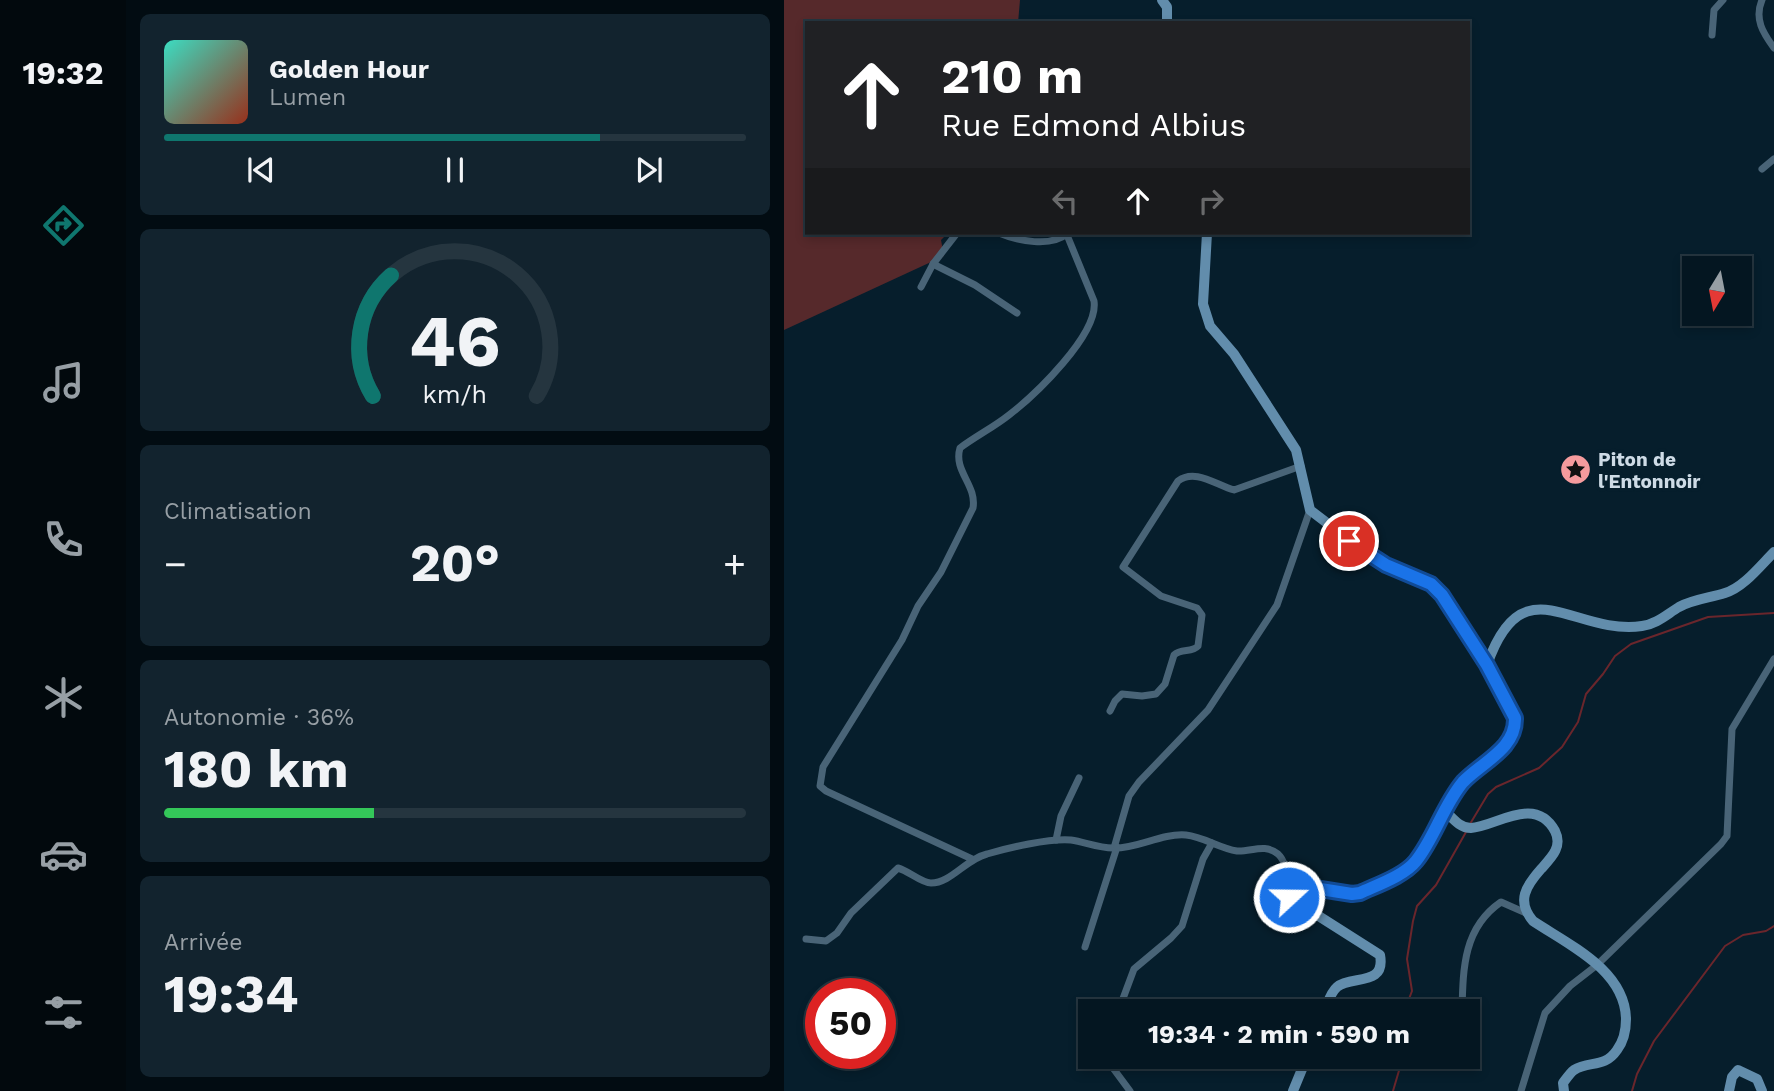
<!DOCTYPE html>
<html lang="fr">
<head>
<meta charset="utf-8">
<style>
	body { margin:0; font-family:"Work Sans",sans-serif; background:#12232e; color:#f1f3f6; height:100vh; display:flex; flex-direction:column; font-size:26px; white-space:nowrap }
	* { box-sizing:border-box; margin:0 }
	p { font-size:23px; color:#979fa5 }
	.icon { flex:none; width:38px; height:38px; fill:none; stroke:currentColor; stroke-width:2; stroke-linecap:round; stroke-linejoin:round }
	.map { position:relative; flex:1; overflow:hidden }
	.panel { display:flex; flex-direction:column; gap:14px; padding:14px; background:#020c12; width:658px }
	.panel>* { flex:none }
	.guide { position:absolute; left:21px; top:21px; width:665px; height:214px; border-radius:0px; box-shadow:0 4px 10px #0003,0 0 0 2px #25353f; background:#202124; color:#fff; overflow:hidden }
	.needle { width:46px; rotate:190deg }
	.controls { position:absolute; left:898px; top:256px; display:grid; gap:14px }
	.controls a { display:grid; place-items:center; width:70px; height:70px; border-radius:0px; background:#041621; box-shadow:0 4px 10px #0003,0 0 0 2px #25353f; font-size:35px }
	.speed { position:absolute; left:21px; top:978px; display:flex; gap:14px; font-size:35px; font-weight:700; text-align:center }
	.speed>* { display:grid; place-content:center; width:91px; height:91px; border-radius:50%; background:#041621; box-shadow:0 4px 10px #0003,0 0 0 2px #25353f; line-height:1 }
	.speed .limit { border:10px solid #d22; background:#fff; color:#111 }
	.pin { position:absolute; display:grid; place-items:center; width:60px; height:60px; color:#fff; margin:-30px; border:4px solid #fff; border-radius:50%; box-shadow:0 2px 7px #0007 }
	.me { position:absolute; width:77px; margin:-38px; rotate:69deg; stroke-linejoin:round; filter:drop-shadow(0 0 5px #0008) }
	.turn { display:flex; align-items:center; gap:24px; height:147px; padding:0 21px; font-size:32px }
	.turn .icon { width:91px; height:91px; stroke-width:2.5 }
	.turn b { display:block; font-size:49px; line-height:60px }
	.lanes { display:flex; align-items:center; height:66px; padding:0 21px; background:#0003; justify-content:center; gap:35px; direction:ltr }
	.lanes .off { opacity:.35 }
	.big { font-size:52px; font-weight:700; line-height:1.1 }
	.panel .tile { flex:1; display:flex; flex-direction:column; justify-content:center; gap:10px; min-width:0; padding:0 24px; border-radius:10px; background:#12232e }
	.panel .dial { align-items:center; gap:0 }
	.dial svg { height:182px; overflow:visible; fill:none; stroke:#25353f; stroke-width:7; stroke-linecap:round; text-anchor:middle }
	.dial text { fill:#f1f3f6; stroke:none }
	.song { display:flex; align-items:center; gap:21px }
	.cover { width:84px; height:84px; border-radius:10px; background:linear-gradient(135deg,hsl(170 70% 55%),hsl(10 70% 35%)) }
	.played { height:7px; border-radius:4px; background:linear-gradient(90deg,#0f766e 75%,#25353f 75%) }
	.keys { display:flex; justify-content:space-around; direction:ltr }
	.heat { display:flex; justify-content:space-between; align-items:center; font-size:38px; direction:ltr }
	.charge { height:10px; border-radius:5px; background:linear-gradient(90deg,#34c759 36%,#25353f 0) }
	.trip { position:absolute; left:294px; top:999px; width:402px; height:70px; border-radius:0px; background:#041621; box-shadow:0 4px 10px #0003,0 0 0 2px #25353f; font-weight:700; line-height:70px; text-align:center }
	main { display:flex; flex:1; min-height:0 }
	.tabs { display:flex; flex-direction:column; width:126px; justify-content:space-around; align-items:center; background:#02090d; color:#979fa5 }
	.tabs .icon { width:49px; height:49px }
	.tabs .active { color:#0f766e }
	.tabs b { font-size:32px; color:#f1f3f6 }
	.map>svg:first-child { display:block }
	.green { fill:#56292b }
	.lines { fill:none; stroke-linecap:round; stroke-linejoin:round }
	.stream { stroke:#6a262c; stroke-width:2 }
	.street { stroke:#496477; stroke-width:7 }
	.secondary { stroke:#628dac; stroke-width:10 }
	.route-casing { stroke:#114b97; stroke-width:18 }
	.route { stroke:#1a73e8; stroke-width:12 }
	.labels { text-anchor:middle; stroke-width:7; stroke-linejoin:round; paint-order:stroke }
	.poi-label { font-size:19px; font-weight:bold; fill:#cedbe6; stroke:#061e2c; text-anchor:start }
</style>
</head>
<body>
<main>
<nav class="tabs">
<b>19:32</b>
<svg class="icon active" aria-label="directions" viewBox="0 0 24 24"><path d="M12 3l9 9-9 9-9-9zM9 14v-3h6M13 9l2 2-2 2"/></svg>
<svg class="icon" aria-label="music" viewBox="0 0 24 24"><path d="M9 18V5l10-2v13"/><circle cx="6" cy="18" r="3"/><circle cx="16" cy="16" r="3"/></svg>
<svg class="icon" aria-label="phone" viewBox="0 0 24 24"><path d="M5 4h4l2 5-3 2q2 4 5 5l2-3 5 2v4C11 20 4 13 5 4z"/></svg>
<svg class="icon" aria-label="climate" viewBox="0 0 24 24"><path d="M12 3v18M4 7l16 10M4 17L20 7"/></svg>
<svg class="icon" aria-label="car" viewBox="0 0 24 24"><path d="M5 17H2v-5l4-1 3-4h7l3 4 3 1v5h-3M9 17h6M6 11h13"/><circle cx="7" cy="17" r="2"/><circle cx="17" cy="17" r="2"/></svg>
<svg class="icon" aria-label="filters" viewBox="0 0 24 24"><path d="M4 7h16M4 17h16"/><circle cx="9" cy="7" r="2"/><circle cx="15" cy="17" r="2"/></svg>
</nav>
<section class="panel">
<div class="tile">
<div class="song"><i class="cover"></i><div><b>Golden Hour</b><p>Lumen</p></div></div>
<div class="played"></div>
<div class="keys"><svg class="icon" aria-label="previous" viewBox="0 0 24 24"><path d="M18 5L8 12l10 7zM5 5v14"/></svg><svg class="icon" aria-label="pause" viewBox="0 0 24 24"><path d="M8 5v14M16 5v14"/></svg><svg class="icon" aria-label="next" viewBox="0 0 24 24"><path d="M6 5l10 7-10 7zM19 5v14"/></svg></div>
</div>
<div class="tile dial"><svg viewBox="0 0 100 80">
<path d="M14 69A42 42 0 1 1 86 69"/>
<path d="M14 69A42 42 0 0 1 22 16" stroke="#0f766e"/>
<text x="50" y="56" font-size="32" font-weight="700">46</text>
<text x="50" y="72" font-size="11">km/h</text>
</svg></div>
<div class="tile"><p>Climatisation</p>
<div class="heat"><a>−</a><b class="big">20°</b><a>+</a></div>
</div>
<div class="tile"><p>Autonomie · 36%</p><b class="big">180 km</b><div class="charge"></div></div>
<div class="tile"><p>Arrivée</p><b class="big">19:34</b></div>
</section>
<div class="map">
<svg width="990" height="1091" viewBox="0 0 990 1091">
	<rect width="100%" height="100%" fill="#061e2c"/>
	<polygon class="green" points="0,0 236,0 234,23 23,23 23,233 164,233 157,240 160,256 0,330"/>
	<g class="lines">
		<g class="stream">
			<polyline points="686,824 704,794 712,787 755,768 778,747 794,722 802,694 819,674 831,656 847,644 924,617 990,613"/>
			<polyline points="620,1012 628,991 623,959 629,921 633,906 652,885 682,832"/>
			<polyline points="609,1091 619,1057"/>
			<polyline points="848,1091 853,1074 870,1041 941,946 959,935 982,931 990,926"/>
		</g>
		<g class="street">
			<path d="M978,0c-8,19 1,33 12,48"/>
			<polyline points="928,35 930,10 939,0"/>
			<polyline points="978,169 990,159"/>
			<path d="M215,233c19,8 52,15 69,0"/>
			<polyline points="149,264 191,285 233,313"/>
			<polyline points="137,287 149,264 173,233"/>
			<path d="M326,711l5,-10 7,-7 20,2 14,-2 9,-10 9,-29c7,-7 18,-2 24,-9l4,-31 -5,-7 -36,-12 -38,-29 55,-86c17,-13 38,4 56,9l67,-24"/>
			<polyline points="272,840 277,816 295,778"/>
			<polyline points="330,848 345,796 355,782 424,710 493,605 526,510"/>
			<path d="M188,859l-146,-68 -6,-5 3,-19 79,-127 16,-34 23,-34 32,-64c4,-23 -20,-37 -13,-60 16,-12 34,-21 49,-33 26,-20 90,-81 85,-114l-27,-66"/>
			<path d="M22,939l20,2 11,-8 14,-20 47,-45c11,3 23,15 33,15 20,0 35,-24 56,-29 20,-6 63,-16 84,-14 14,2 27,8 42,8 24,1 48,-15 73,-13 18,2 33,13 51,16 14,1 28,-8 41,3 9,8 8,23 10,35"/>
			<polyline points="301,947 333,847"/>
			<polyline points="334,1012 350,969 387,938 398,926 419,859 428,843"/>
			<path d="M678,1012c1,-43 1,-84 39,-110l25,11"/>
			<polyline points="323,1057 323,1060 346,1091"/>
			<polyline points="737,1091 761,1013 786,986 813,965 937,844 943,836 948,729 990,659"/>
		</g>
		<g class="secondary">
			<polyline points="378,0 383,7 383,23"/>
			<path d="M423,233l-4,71 7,22 24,28 62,96 14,60 55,42 21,13 45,19 33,43 51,91c2,30 -33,44 -51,64 -21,24 -29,55 -48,79 -12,15 -39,24 -56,32l-8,1 -57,-9 -7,4 1,8 6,4 85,54c6,32 -29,20 -43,32 -7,6 -9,16 -13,25"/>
			<path d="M703,665c36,-103 86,-29 155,-39 15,-2 25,-12 37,-19 15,-8 31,-9 46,-14 19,-6 35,-27 49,-41"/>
			<path d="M660,810c8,7 15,18 27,18 24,-1 64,-34 84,3 8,16 -4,27 -14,38 -15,17 -25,32 -8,52 36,24 92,49 93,98 0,11 -3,23 -9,31 -13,19 -28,10 -43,20 -4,3 -8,9 -11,13l1,8"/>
			<polyline points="509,1091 523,1057"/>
			<polyline points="945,1091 948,1077 954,1070 973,1079 978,1091"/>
		</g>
	</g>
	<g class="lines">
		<defs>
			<path id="route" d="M505,897l-1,-9 7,-3 57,9 8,-1c17,-8 44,-17 56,-32 19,-24 27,-55 47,-79 19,-20 53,-33 52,-64l-28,-53 -45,-70 -11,-11 -45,-19 -37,-24"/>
		</defs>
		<use href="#route" class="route-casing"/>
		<use href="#route" class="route"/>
	</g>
	<defs>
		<symbol id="sight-disc" viewBox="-11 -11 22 22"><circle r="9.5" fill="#f59b9d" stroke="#061e2c"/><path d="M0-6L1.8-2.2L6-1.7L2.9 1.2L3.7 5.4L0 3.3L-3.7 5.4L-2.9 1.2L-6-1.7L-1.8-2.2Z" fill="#111"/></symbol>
	</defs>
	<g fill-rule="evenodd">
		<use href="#sight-disc" x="774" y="452" width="35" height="35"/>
	</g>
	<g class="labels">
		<g class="poi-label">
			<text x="814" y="466">Piton de<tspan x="814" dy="22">l'Entonnoir</tspan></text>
		</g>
	</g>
</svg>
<div class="controls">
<a><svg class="needle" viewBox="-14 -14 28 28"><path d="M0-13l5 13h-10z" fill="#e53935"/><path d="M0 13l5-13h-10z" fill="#979fa5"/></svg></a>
</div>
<div class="speed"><div class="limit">50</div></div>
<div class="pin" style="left:565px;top:541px;background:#d93025"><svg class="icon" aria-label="arrive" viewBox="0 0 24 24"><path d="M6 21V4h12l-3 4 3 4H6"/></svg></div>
<svg class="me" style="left:505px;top:897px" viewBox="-20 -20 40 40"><circle r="17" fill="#1a73e8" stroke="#fff" stroke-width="3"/><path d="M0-11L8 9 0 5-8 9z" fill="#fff"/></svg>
<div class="trip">19:34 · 2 min · 590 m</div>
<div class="guide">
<div class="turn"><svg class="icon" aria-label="ahead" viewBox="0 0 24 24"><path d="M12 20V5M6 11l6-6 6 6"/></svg><div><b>210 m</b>Rue Edmond Albius</div></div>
<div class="lanes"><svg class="icon off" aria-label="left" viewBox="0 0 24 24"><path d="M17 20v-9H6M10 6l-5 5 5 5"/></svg><svg class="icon" aria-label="ahead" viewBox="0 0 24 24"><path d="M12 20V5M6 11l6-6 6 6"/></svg><svg class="icon off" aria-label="right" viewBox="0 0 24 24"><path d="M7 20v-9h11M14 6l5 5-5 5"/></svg></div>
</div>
</div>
</main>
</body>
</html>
